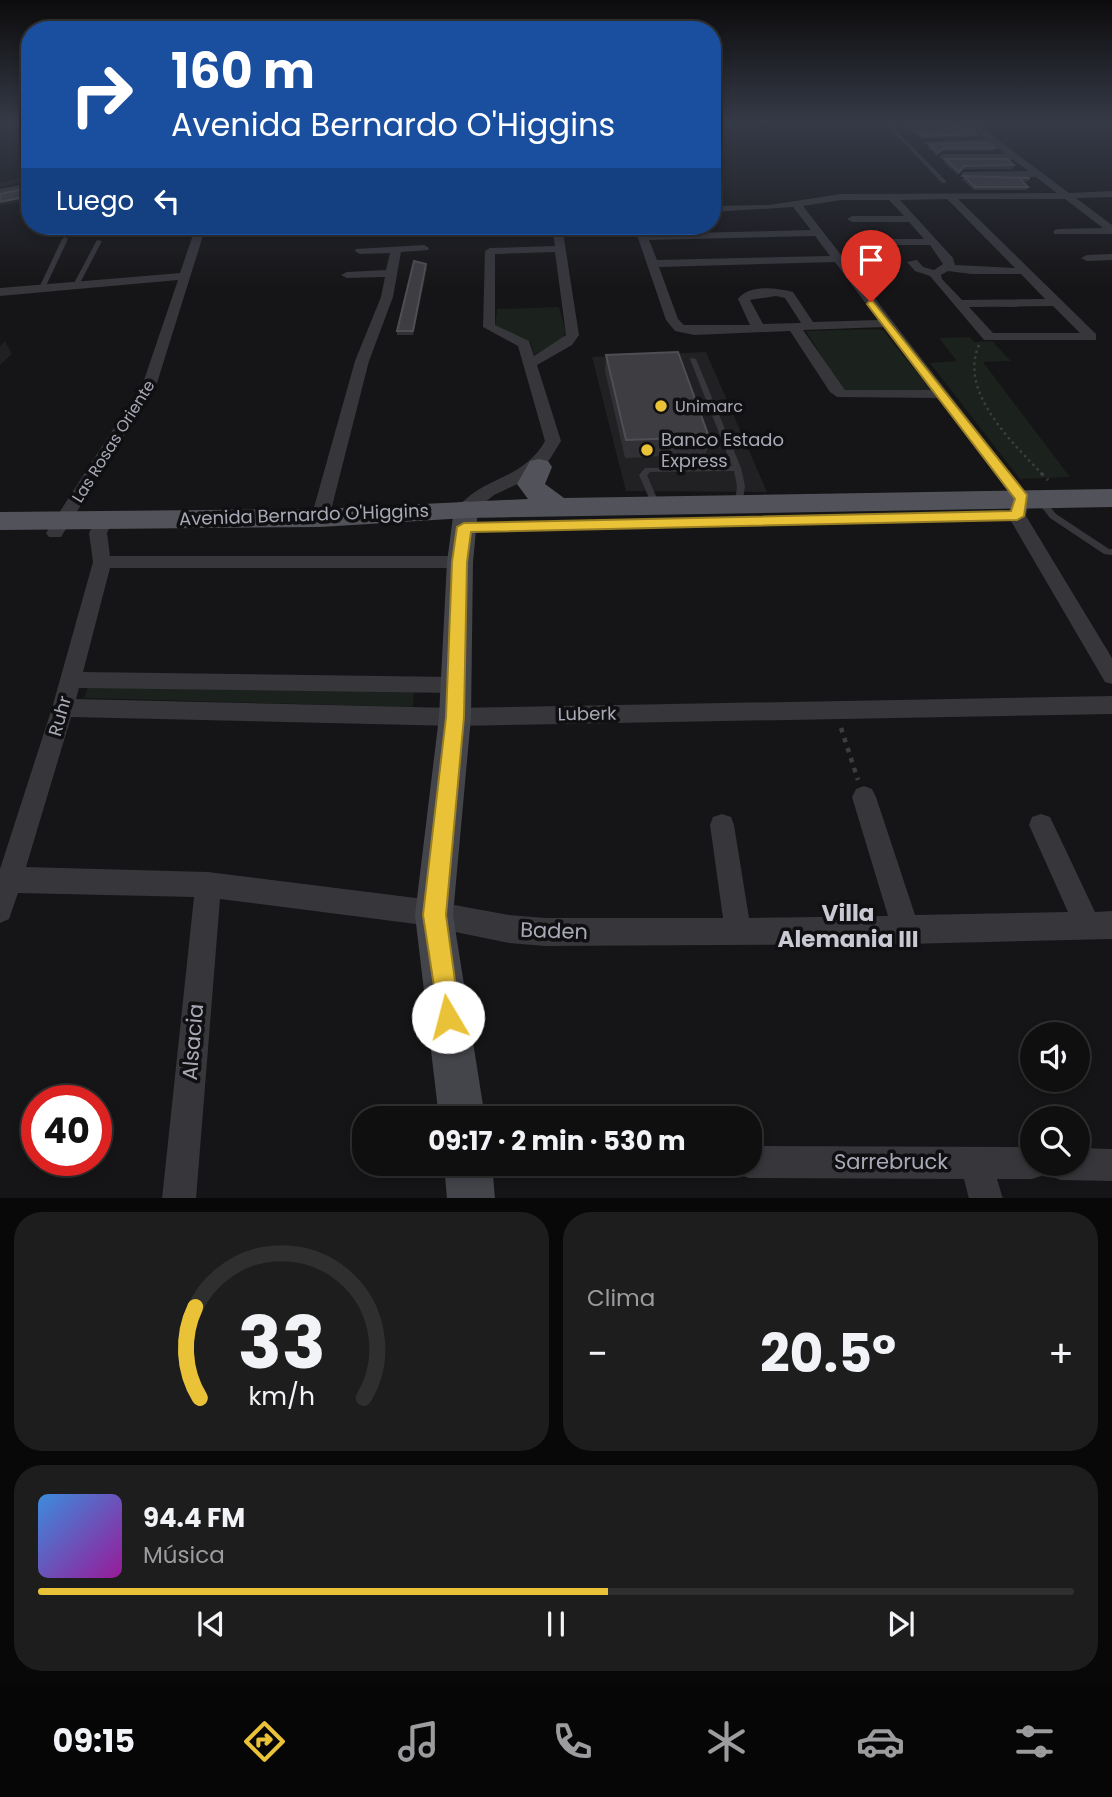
<!DOCTYPE html>
<html lang="es">
<head>
<meta charset="utf-8">
<style>
	body { margin:0; font-family:Poppins,sans-serif; background:#1e1d1e; color:#f1f3f6; height:100vh; display:flex; flex-direction:column; font-size:26px; white-space:nowrap }
	* { box-sizing:border-box; margin:0 }
	p { font-size:23px; color:#9c9c9f }
	.icon { flex:none; width:38px; height:38px; fill:none; stroke:currentColor; stroke-width:2; stroke-linecap:round; stroke-linejoin:round }
	.map { position:relative; height:1198px; overflow:hidden }
	.details { display:flex; flex-direction:column; gap:14px; padding:14px; background:#090809; flex:1 }
	.details>* { flex:none }
	.top-card { position:absolute; left:21px; top:21px; width:700px; height:214px; border-radius:28px; box-shadow:0 4px 10px #0003,0 0 0 2px #302f30; background:#1a4fa0; color:#fff; overflow:hidden }
	.fabs { position:absolute; left:1020px; top:1022px; display:grid; gap:14px }
	.fabs a { display:grid; place-items:center; width:70px; height:70px; border-radius:50%; background:#100f10; box-shadow:0 4px 10px #0003,0 0 0 2px #302f30; font-size:35px }
	.speed { position:absolute; left:21px; top:1085px; display:flex; gap:14px; font-size:35px; font-weight:700; text-align:center }
	.speed>* { display:grid; place-content:center; width:91px; height:91px; border-radius:50%; background:#100f10; box-shadow:0 4px 10px #0003,0 0 0 2px #302f30; line-height:1 }
	.speed .limit { border:10px solid #d22; background:#fff; color:#111 }
	.pin { position:absolute; display:grid; place-items:center; width:60px; height:60px; color:#fff; margin:-72px -30px; border-radius:50% 50% 50% 0; rotate:-45deg; box-shadow:0 0 7px #0007 }
	.pin .icon { rotate:45deg }
	.me { position:absolute; width:77px; margin:-38px; rotate:352deg; stroke-linejoin:round; filter:drop-shadow(0 0 5px #0008) }
	.turn { display:flex; align-items:center; gap:24px; height:147px; padding:0 35px; font-size:32px }
	.turn .icon { width:91px; height:91px; stroke-width:2.5 }
	.turn b { display:block; font-size:49px; line-height:60px }
	.then { display:flex; align-items:center; height:66px; padding:0 35px; background:#0003; gap:14px; font-size:26px }
	.big { font-size:52px; font-weight:700; line-height:1.1 }
	.details .widget { flex:1; display:flex; flex-direction:column; justify-content:center; gap:10px; min-width:0; padding:0 24px; border-radius:28px; background:#1e1d1e }
	.details .dial { align-items:center; gap:0 }
	.dial svg { height:182px; overflow:visible; fill:none; stroke:#302f30; stroke-width:7; stroke-linecap:round; text-anchor:middle }
	.dial text { fill:#f1f3f6; stroke:none }
	.song { display:flex; align-items:center; gap:21px }
	.cover { width:84px; height:84px; border-radius:10px; background:linear-gradient(135deg,hsl(210 70% 55%),hsl(300 70% 35%)) }
	.played { height:7px; border-radius:4px; background:linear-gradient(90deg,#eac238 55%,#302f30 55%) }
	.keys { display:flex; justify-content:space-around; direction:ltr }
	.heat { display:flex; justify-content:space-between; align-items:center; font-size:38px; direction:ltr }
	.details .tiles { flex:1; display:grid; gap:14px; grid-template-columns:1fr 1fr }
	.widget:last-child { grid-column:span 2 }
	.trip { position:absolute; left:352px; top:1106px; width:410px; height:70px; border-radius:28px; background:#100f10; box-shadow:0 4px 10px #0003,0 0 0 2px #302f30; font-weight:700; line-height:70px; text-align:center }
	.menu { display:flex; height:112px; justify-content:space-around; align-items:center; background:#060606; color:#9c9c9f }
	.menu .icon { width:49px; height:49px }
	.menu .on { color:#eac238 }
	.menu b { font-size:32px; color:#f1f3f6 }
	.map>svg:first-child { display:block }
	.built { fill:#212023 }
	.green { fill:#1b211c }
	.lines { fill:none; stroke-linecap:round; stroke-linejoin:round }
	.path-far2 { stroke:#3c3d42; stroke-width:2.5; stroke-dasharray:2.5 3.5; stroke-linecap:butt }
	.path-far1 { stroke:#3c3d42; stroke-width:3.5; stroke-dasharray:3.5 5; stroke-linecap:butt }
	.path { stroke:#3c3d42; stroke-width:4.5; stroke-dasharray:4.5 6; stroke-linecap:butt }
	.lane { fill:#36363b; fill-rule:evenodd }
	.street { fill:#36363b; fill-rule:evenodd }
	.secondary { fill:#44454b; fill-rule:evenodd }
	.primary { fill:#52535a; fill-rule:evenodd }
	.wall { fill:#313034 }
	.shaded-wall { fill:#201f22 }
	.building { fill:#3e3d42; stroke:#4e4e54; stroke-width:2 }
	.route { fill:#eac238; stroke:#987e24; stroke-width:2 }
	.poi-dot { fill:#eac238; stroke:#100f11; stroke-width:2.5 }
	.labels { text-anchor:middle; stroke-width:7; stroke-linejoin:round; paint-order:stroke }
	.far-poi-label { font-size:16px; fill:#a7aab6; stroke:#100f11; text-anchor:start }
	.far-street-label { font-size:16px; fill:#a7aab6; stroke:#100f11 }
	.poi-label { font-size:18px; fill:#a7aab6; stroke:#100f11; text-anchor:start }
	.street-label { font-size:18px; fill:#a7aab6; stroke:#100f11 }
	.near-street-label { font-size:21px; fill:#a7aab6; stroke:#100f11 }
	.near-neighbourhood-label { font-size:23px; font-weight:bold; fill:#c8c9d2; stroke:#100f11 }
</style>
</head>
<body>
<div class="map">
<svg width="1112" height="1199" viewBox="0 0 1112 1199">
	<rect width="100%" height="100%" fill="#151416"/>
	<polygon class="built" points="706,352 767,492 626,491 592,357"/>
	<g class="green">
		<polygon points="559,307 566,332 562,340 534,355 531,342 495,327 497,309"/>
		<polygon points="875,329 883,330 931,390 849,393 842,389 806,331"/>
		<polygon points="970,337 974,342 992,341 1011,361 983,362 1070,477 1020,479 930,363 957,361 939,338"/>
		<polygon points="89,684 414,690 413,707 84,698"/>
	</g>
	<g class="lines">
		<path class="path-far2" d="M979,345c-21,47 34,98 64,130"/>
		<polyline class="path-far1" points="1041,473 1048,480"/>
		<polyline class="path" points="841,728 858,780"/>
		<g class="lane">
			<polygon points="884,122 888,122 946,181 946,183 942,183"/>
			<polygon points="65,237 68,239 45,288 40,289 39,288 62,239"/>
			<polygon points="97,240 102,241 79,285 74,286 73,285"/>
			<polygon points="691,358 696,359 741,468 745,486 742,506 739,507 735,504 737,486 734,471 650,472 647,475 660,505 656,508 652,505 639,475 645,468 648,468 732,466 690,359"/>
			<polygon points="1040,497 1043,498 1056,514 1109,549 1112,549 1112,555 1104,554 1050,518 1036,500"/>
		</g>
		<g class="street">
			<path d="M965,122h9l95,71 43,-2v6l-36,1 36,27v9h-58v-4l4,-1 45,-1 -38,-29h-107l138,135v6h-112l-54,-64 -15,-5 -8,-9 10,-2 6,7 11,3 9,-6 -13,-19h-56l-5,-3 5,-3h50l-15,-17h-57l-5,-3 5,-3h52l-15,-16h-48l-38,6 227,292 -4,18 86,142v26l-7,-2 -97,-166 5,-18 -75,-100 -101,-1 -7,-5 -40,-61 -96,4 -19,-4 -9,-11 -32,-94h10l3,8 164,-4 -18,-23 -81,5v-6l57,-1 72,-11 216,-1 -21,-16h-76l3,-5 66,-1 -16,-11h-70l-4,-3 4,-3h63l-14,-10 -65,1 -4,-3 63,-3 -12,-10 -65,-2 58,-2zM947,199l68,69 -60,-3 -2,-7 -53,-58zM815,236l15,20 -173,4 -8,-20zM835,262l43,58 -65,2 -20,-30c-17,-4 -43,-8 -55,7l12,26h-66l-6,-6 -19,-52zM948,271l23,3h50l24,25 -83,1 -20,-21 -1,-4zM776,296l9,2 16,25 -38,1 -13,-24zM1053,306l27,27h-87l-24,-26zM884,327l47,63h-86l-42,-60z"/>
			<polygon points="30,160 30,166 21,164 22,162"/>
			<polygon points="30,183 30,189 0,195 0,189"/>
			<polygon points="196,226 206,226 157,383 61,537 49,537 46,533 143,383 178,280 0,296 0,288 180,273"/>
			<polygon points="380,226 414,226 384,230"/>
			<path d="M552,226h10l17,109 -7,10 -35,20 24,76 -11,18 -20,19 -36,17 -22,18h-12l-3,-4c24,-33 66,-28 88,-68l-27,-95 -35,-19 2,-76 5,-3 65,-2zM555,252l11,83 -32,21 -5,-15 -34,-16v-71z"/>
			<polygon points="424,245 429,248 428,250 401,252 393,297 369,361 329,518 326,522 314,522 311,518 355,361 381,297 385,277 347,278 341,275 347,272 386,270 390,253 360,254 355,251 356,249"/>
			<polygon points="1112,254 1112,260 1087,261 1081,258 1087,255"/>
			<polygon points="104,514 113,520 107,533 110,556 460,556 469,562 460,568 110,568 83,672 454,677 462,679 465,685 462,691 454,693 79,688 76,699 455,708 1112,696 1112,714 455,726 71,717 26,867 208,872 416,898 509,915 545,918 723,918 710,825 713,817 722,814 731,817 734,825 749,918 888,916 852,797 856,789 864,786 872,789 876,797 915,915 1068,912 1029,825 1032,817 1041,814 1050,817 1095,912 1112,911 1112,939 906,944 545,946 509,943 416,924 220,899 196,1199 162,1199 194,897 18,893 9,919 0,923 0,869 52,708 93,562 89,533 98,516"/>
			<polygon points="749,1146 1032,1147 1032,1164 1078,1164 1078,1148 1112,1149 1112,1181 1061,1180 1049,1176 1046,1168 1044,1175 1032,1179 997,1179 1003,1199 969,1199 964,1179 749,1178 737,1174 733,1164 749,1164"/>
		</g>
		<g class="secondary">
			<polygon points="466,501 475,503 478,509 473,562 471,717 453,915 485,1118 439,1118 415,915 439,717 447,562 454,509 457,503"/>
			<polygon points="444,1164 492,1164 495,1199 447,1199"/>
		</g>
		<polygon class="primary" points="539,459 548,461 552,467 545,484 564,498 1112,489 1112,507 466,518 320,527 0,530 0,512 320,509 528,499 517,484 530,461"/>
	</g>
	<g class="wall">
		<polygon points="901,122 958,122 909,124 907,128"/>
		<polygon points="910,126 977,134 976,137 923,139 909,130"/>
		<polygon points="929,144 995,148 994,151 943,151 937,156 928,148"/>
		<polygon points="945,159 1014,165 1013,169 963,169 958,175 944,163"/>
		<polygon points="964,176 1030,178 1029,181 1023,182 1028,187 1027,190 974,190 962,180"/>
		<polygon points="512,226 513,230 373,234 372,230 382,228"/>
		<polygon points="426,264 427,268 413,335 397,335 397,331"/>
		<polygon points="606,355 709,437 706,454 625,458 605,371"/>
	</g>
	<g class="shaded-wall">
		<polygon points="23,178 25,181 0,187 0,183"/>
		<polygon points="30,196 30,200 0,206 0,202"/>
		<polygon points="426,264 427,268 413,335 413,331"/>
		<polygon points="5,341 12,354 0,365 0,346"/>
	</g>
	<g class="building">
		<polygon points="910,126 970,128 977,134 924,136"/>
		<polygon points="989,143 995,148 944,148 938,153 929,144"/>
		<polygon points="945,159 1007,159 1014,165 964,166 959,172"/>
		<polygon points="964,176 1030,178 1019,178 1028,187 975,187"/>
		<polygon points="30,185 30,196 0,202 0,194 29,188"/>
		<polygon points="373,226 380,226 382,228 395,226 512,226 513,227 372,230"/>
		<polygon points="414,261 426,264 413,331 397,331"/>
		<polygon points="678,352 709,437 626,440 606,355"/>
	</g>
	<linearGradient id="sky" x2="0" y2="1"><stop stop-color="#0c0b0c"/><stop offset="0.42" stop-color="#353a47"/><stop offset="1" stop-color="#353a47" stop-opacity="0"/></linearGradient>
	<rect width="1112" height="290" fill="url(#sky)"/>
	<polygon class="route" points="871,299 1027,495 1024,516 1017,520 471,532 467,562 464,717 446,915 460,1017 457,1025 448,1029 440,1025 423,915 446,717 452,562 457,527 464,523 1011,511 1015,499 867,304"/>
	<g class="poi-dot">
		<circle cx="661" cy="406" r="7"/>
		<circle cx="647" cy="450" r="7"/>
	</g>
	<g class="labels">
		<g class="far-poi-label">
			<text x="675" y="412">Unimarc</text>
		</g>
		<g class="far-street-label">
			<text transform="translate(113 441) rotate(-58)" y="6">Las Rosas Oriente</text>
		</g>
		<g class="poi-label">
			<text x="661" y="446">Banco Estado<tspan x="661" dy="21">Express</tspan></text>
		</g>
		<g class="street-label">
			<text transform="translate(304 515) rotate(-2)" y="6">Avenida Bernardo O'Higgins</text>
			<text transform="translate(587 714) rotate(-1)" y="6">Luberk</text>
			<text transform="translate(60 716) rotate(-74)" y="6">Ruhr</text>
		</g>
		<g class="near-street-label">
			<text transform="translate(554 931) rotate(2)" y="7">Baden</text>
			<text transform="translate(193 1042) rotate(-85)" y="7">Alsacia</text>
			<text x="891" y="1169">Sarrebruck</text>
		</g>
		<g class="near-neighbourhood-label">
			<text x="848" y="921">Villa<tspan x="848" dy="26">Alemania III</tspan></text>
		</g>
	</g>
</svg>
<div class="fabs">
<a><svg class="icon" aria-label="sound" viewBox="0 0 24 24"><path d="M4 9h4l5-4v14l-5-4H4zM17 9q2 3 0 6"/></svg></a>
<a><svg class="icon" aria-label="search" viewBox="0 0 24 24"><circle cx="10" cy="10" r="6"/><path d="M15 15l6 6"/></svg></a>
</div>
<div class="speed"><div class="limit">40</div></div>
<div class="pin" style="left:871px;top:302px;background:#d93025"><svg class="icon" aria-label="arrive" viewBox="0 0 24 24"><path d="M6 21V4h12l-3 4 3 4H6"/></svg></div>
<svg class="me" style="left:448px;top:1017px" viewBox="-20 -20 40 40"><circle r="19" fill="#fff"/><path d="M0-13L10 11 0 6-10 11z" fill="#eac238"/></svg>
<div class="trip">09:17 · 2 min · 530 m</div>
<div class="top-card">
<div class="turn"><svg class="icon" aria-label="right" viewBox="0 0 24 24"><path d="M7 20v-9h11M14 6l5 5-5 5"/></svg><div><b>160 m</b>Avenida Bernardo O'Higgins</div></div>
<div class="then">Luego<svg class="icon" aria-label="left" viewBox="0 0 24 24"><path d="M17 20v-9H6M10 6l-5 5 5 5"/></svg></div>
</div>
</div>
<section class="details">
<div class="tiles">
<div class="widget dial"><svg viewBox="0 0 100 80">
<path d="M14 69A42 42 0 1 1 86 69"/>
<path d="M14 69A42 42 0 0 1 12 29" stroke="#eac238"/>
<text x="50" y="56" font-size="32" font-weight="700">33</text>
<text x="50" y="72" font-size="11">km/h</text>
</svg></div>
<div class="widget"><p>Clima</p>
<div class="heat"><a>−</a><b class="big">20.5°</b><a>+</a></div>
</div>
<div class="widget">
<div class="song"><i class="cover"></i><div><b>94.4 FM</b><p>Música</p></div></div>
<div class="played"></div>
<div class="keys"><svg class="icon" aria-label="previous" viewBox="0 0 24 24"><path d="M18 5L8 12l10 7zM5 5v14"/></svg><svg class="icon" aria-label="pause" viewBox="0 0 24 24"><path d="M8 5v14M16 5v14"/></svg><svg class="icon" aria-label="next" viewBox="0 0 24 24"><path d="M6 5l10 7-10 7zM19 5v14"/></svg></div>
</div>
</div>
</section>
<nav class="menu">
<b>09:15</b>
<svg class="icon on" aria-label="directions" viewBox="0 0 24 24"><path d="M12 3l9 9-9 9-9-9zM9 14v-3h6M13 9l2 2-2 2"/></svg>
<svg class="icon" aria-label="music" viewBox="0 0 24 24"><path d="M9 18V5l10-2v13"/><circle cx="6" cy="18" r="3"/><circle cx="16" cy="16" r="3"/></svg>
<svg class="icon" aria-label="phone" viewBox="0 0 24 24"><path d="M5 4h4l2 5-3 2q2 4 5 5l2-3 5 2v4C11 20 4 13 5 4z"/></svg>
<svg class="icon" aria-label="climate" viewBox="0 0 24 24"><path d="M12 3v18M4 7l16 10M4 17L20 7"/></svg>
<svg class="icon" aria-label="car" viewBox="0 0 24 24"><path d="M5 17H2v-5l4-1 3-4h7l3 4 3 1v5h-3M9 17h6M6 11h13"/><circle cx="7" cy="17" r="2"/><circle cx="17" cy="17" r="2"/></svg>
<svg class="icon" aria-label="filters" viewBox="0 0 24 24"><path d="M4 7h16M4 17h16"/><circle cx="9" cy="7" r="2"/><circle cx="15" cy="17" r="2"/></svg>
</nav>
</body>
</html>
